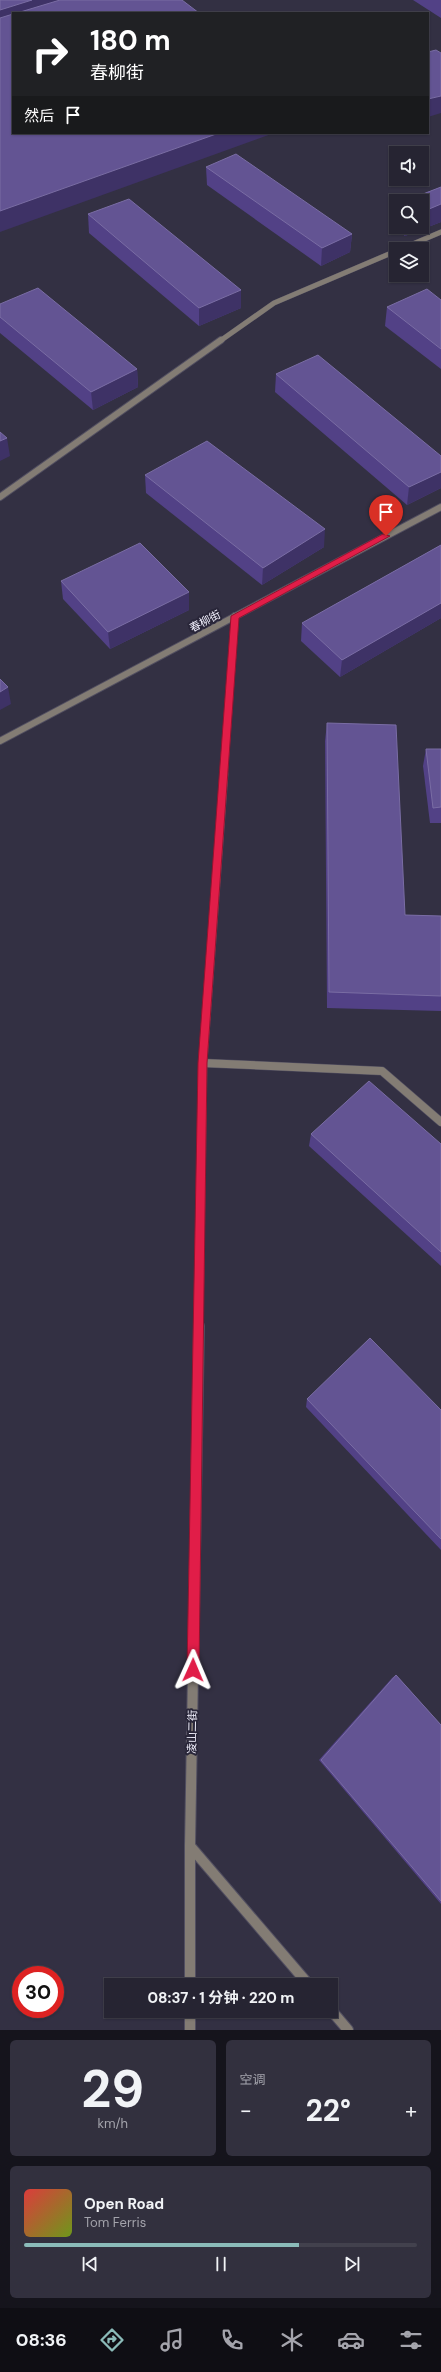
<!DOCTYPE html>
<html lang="zh">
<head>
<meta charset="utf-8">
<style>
	body { margin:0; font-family:"DM Sans","Noto Sans SC",sans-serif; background:#32303e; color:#f1f3f6; height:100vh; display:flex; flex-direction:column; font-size:15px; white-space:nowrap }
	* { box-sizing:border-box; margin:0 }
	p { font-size:13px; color:#a4a4ac }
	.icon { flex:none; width:22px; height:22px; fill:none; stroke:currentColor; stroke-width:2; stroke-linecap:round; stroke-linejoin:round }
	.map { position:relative; height:2030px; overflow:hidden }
	.side { display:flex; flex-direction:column; gap:10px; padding:10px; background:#15141c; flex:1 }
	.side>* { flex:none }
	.top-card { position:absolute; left:12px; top:12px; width:417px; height:122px; border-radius:0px; box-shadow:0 1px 3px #0004,0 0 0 1px #42414d; background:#202124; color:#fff; overflow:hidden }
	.controls { position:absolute; left:389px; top:146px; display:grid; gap:8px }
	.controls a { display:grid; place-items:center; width:40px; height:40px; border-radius:0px; background:#262432; box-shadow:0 1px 3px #0004,0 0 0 1px #42414d; font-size:20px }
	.speed { position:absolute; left:12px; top:1966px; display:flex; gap:8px; font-size:20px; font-weight:700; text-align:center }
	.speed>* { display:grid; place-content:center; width:52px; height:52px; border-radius:50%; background:#262432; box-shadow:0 1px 3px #0004,0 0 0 1px #42414d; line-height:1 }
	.speed .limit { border:6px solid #d22; background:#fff; color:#111 }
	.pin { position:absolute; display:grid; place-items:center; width:34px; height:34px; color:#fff; margin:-41px -17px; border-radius:50% 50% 50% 0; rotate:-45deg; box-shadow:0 0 4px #0007 }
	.pin .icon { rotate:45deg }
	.me { position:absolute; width:44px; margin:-22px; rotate:1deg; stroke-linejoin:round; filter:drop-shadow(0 0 3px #0008) }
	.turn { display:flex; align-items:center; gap:14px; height:84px; padding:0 12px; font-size:18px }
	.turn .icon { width:52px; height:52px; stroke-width:2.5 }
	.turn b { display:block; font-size:28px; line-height:34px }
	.then { display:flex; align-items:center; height:38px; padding:0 12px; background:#0003; gap:8px; font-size:15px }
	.big { font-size:30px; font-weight:700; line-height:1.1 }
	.side .widget { flex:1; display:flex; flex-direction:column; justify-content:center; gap:6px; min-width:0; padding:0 14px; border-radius:6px; background:#32303e }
	.side .dial { align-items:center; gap:0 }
	.dial b { font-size:52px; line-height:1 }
	.song { display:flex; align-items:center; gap:12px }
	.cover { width:48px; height:48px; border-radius:6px; background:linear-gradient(135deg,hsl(0 70% 55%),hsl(80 70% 35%)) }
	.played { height:4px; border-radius:2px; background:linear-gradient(90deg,#8bbbb9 70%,#42414d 70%) }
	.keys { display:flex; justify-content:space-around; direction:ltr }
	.heat { display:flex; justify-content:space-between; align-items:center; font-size:22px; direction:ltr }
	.side .tiles { flex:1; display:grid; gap:10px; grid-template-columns:1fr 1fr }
	.widget:last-child { grid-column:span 2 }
	.trip { position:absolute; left:104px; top:1978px; width:234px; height:40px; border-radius:0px; background:#262432; box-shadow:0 1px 3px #0004,0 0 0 1px #42414d; font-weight:700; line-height:40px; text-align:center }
	.dock { display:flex; height:64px; justify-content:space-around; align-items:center; background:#0f0e14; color:#a4a4ac }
	.dock .icon { width:28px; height:28px }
	.dock .on { color:#8bbbb9 }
	.dock b { font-size:18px; color:#f1f3f6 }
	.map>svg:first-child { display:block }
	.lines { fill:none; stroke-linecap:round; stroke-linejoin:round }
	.minor-far3-casing { stroke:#524f61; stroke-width:5.5 }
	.minor-far2-casing { stroke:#524f61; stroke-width:8 }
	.minor-far1-casing { stroke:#524f61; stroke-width:9 }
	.minor-casing { stroke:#524f61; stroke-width:12 }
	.minor-far3 { stroke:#837c74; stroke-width:5 }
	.minor-far2 { stroke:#837c74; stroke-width:6 }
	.minor-far1 { stroke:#837c74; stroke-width:8 }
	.minor { stroke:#837c74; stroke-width:10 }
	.wall { fill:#524186 }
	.shaded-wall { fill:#3e3266 }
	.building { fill:#635493; stroke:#7a6da4 }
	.route { fill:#e11d48; stroke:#92132f }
	.labels { text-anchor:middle; stroke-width:4; stroke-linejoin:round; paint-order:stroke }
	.street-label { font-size:11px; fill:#f2f1fe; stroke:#292639 }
</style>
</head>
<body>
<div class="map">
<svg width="441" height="2030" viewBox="0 0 441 2030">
	<rect width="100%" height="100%" fill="#333043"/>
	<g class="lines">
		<defs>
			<g id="minor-far3">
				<polyline points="401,249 441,232"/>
				<polyline points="220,341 274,303 396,251"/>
			</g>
			<g id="minor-far2">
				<polyline points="0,497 221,340"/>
				<polyline points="0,741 441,507"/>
				<polyline points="224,775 235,616"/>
			</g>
			<g id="minor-far1">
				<polyline points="203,1063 382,1071 441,1122"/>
				<polyline points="199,1327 203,1063 224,774"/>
			</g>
			<g id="minor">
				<polyline points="190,1846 309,1985"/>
				<polyline points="190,1985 190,1846 199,1326"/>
				<polyline points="331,2010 348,2030"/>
				<polyline points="190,2011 190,2030"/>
			</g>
		</defs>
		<use href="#minor-far3" class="minor-far3-casing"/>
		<use href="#minor-far2" class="minor-far2-casing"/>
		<use href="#minor-far1" class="minor-far1-casing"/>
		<use href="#minor" class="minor-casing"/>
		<use href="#minor-far3" class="minor-far3"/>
		<use href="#minor-far2" class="minor-far2"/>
		<use href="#minor-far1" class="minor-far1"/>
		<use href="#minor" class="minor"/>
	</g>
	<g class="wall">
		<polygon points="413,0 441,0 441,18"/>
		<polygon points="356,133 369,133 360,135"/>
		<polygon points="206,167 352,234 350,252 321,266 207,185"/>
		<polygon points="441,187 441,222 405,236 390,224 392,206 396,205 396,227 422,227 422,201 405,201"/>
		<polygon points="88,214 241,308 199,326 89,233"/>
		<polygon points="441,300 441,369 385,326 387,307"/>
		<polygon points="0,304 137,369 138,387 93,410 0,333"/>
		<polygon points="276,374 441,456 441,488 407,505 275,392"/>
		<polygon points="145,475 324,547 262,585 146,493"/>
		<polygon points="441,545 441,618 340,677 301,641 302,623"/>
		<polygon points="61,581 189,610 110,649 63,599"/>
		<polygon points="327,723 405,915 441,916 441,1011 327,1008 325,741"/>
		<polygon points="426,749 441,749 441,823 430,823 423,766"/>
		<polygon points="311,1134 441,1144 441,1266 309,1146"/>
		<polygon points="307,1399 441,1410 441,1550 306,1407"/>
		<polygon points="396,1675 441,1725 441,1904 319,1760 392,1678"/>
	</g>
	<g class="shaded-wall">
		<polygon points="32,0 96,0 54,13 13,13 13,26 0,30 0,10"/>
		<polygon points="441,96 441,113 428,117 428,99"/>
		<polygon points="219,133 274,133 0,232 0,211"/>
		<polygon points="360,133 369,133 360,135"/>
		<polygon points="441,204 441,222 405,236 406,227 422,227 422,212"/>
		<polygon points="352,234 350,252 321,266 322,248"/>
		<polygon points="241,290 241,308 199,326 199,308"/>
		<polygon points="137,369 138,387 93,410 91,392"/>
		<polygon points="7,438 10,456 0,461 0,441"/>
		<polygon points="441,472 441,488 407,505 409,487"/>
		<polygon points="325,529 324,547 262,585 263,568"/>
		<polygon points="189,592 189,610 110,649 108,632"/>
		<polygon points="441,603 441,618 340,677 342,660"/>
		<polygon points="8,687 11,704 0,710 0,692"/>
	</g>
	<g class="building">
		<polygon points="0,0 32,0 0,10"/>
		<polygon points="60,0 182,0 199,13 17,13"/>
		<polygon points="13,14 13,133 219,133 0,211 0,18"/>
		<polygon points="436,50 441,53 441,96 428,99 428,52"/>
		<polygon points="236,154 352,234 322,248 206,167"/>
		<polygon points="441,187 441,204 422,212 422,201 405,201"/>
		<polygon points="129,199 241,290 199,308 88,214"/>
		<polygon points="396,205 396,209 392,206"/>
		<polygon points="38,288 137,369 91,392 0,317 0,304"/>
		<polygon points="427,289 441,300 441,349 387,307"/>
		<polygon points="318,355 441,456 441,472 409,487 276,374"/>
		<polygon points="0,432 7,438 0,441"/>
		<polygon points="207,441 325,529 263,568 145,475"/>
		<polygon points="140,543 189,592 108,632 61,581"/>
		<polygon points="441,545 441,603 342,660 302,623"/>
		<polygon points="0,679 8,687 0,692"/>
		<polygon points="327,723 396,725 405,915 441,916 441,996 329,992"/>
		<polygon points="426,749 441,749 441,807 433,808"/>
		<polygon points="369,1081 441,1144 441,1252 311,1134"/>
		<polygon points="370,1338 441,1410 441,1539 307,1399"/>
		<polygon points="396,1675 441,1725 441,1901 321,1760"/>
	</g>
	<polygon class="route" points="383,534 390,536 239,618 207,1063 199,1670 197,1674 193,1676 189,1674 187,1670 198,1063 231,616"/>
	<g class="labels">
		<g class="street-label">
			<text transform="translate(205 621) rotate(-28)" y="4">春柳街</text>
			<text transform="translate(192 1732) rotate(-89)" y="4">凌山二街</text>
		</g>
	</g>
</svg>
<div class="controls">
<a><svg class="icon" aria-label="sound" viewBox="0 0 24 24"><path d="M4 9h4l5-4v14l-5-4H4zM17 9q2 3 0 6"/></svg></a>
<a><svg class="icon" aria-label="search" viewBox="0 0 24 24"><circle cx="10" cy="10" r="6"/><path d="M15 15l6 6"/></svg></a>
<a><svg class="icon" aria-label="layers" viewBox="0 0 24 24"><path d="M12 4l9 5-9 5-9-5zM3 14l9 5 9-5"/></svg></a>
</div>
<div class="speed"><div class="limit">30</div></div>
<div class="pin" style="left:386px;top:536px;background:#d93025"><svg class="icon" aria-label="arrive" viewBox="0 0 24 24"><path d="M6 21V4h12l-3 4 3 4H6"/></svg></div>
<svg class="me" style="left:193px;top:1670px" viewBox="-20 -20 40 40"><path d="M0-17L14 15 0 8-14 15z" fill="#e11d48" stroke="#fff" stroke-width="4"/></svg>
<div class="trip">08:37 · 1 分钟 · 220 m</div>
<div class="top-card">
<div class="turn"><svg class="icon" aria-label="right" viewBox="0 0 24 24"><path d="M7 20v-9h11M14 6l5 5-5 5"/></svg><div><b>180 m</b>春柳街</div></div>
<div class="then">然后<svg class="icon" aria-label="arrive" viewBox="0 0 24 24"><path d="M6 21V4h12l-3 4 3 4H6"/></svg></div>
</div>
</div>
<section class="side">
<div class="tiles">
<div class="widget dial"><b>29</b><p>km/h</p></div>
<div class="widget"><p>空调</p>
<div class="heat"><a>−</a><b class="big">22°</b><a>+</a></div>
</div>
<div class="widget">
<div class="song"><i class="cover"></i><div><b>Open Road</b><p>Tom Ferris</p></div></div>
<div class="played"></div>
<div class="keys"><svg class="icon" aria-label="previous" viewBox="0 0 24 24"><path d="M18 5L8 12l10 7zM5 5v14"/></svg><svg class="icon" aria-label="pause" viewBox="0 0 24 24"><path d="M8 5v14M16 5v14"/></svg><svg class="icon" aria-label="next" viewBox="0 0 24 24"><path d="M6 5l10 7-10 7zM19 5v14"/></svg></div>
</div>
</div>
</section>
<nav class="dock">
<b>08:36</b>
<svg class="icon on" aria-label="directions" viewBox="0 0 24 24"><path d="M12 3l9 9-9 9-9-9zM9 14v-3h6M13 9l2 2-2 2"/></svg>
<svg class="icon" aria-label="music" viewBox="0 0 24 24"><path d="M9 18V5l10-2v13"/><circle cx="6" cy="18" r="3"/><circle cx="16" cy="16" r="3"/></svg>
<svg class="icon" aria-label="phone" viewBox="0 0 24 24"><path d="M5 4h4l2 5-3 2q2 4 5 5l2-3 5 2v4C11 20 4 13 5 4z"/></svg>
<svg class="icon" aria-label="climate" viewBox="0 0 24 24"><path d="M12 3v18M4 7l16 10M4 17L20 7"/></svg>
<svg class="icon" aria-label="car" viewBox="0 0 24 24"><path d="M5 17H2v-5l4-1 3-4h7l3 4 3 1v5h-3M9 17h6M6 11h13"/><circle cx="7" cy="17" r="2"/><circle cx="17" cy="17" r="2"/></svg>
<svg class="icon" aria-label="filters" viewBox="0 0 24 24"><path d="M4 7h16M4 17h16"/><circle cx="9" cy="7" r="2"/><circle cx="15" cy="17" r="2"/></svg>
</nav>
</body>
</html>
